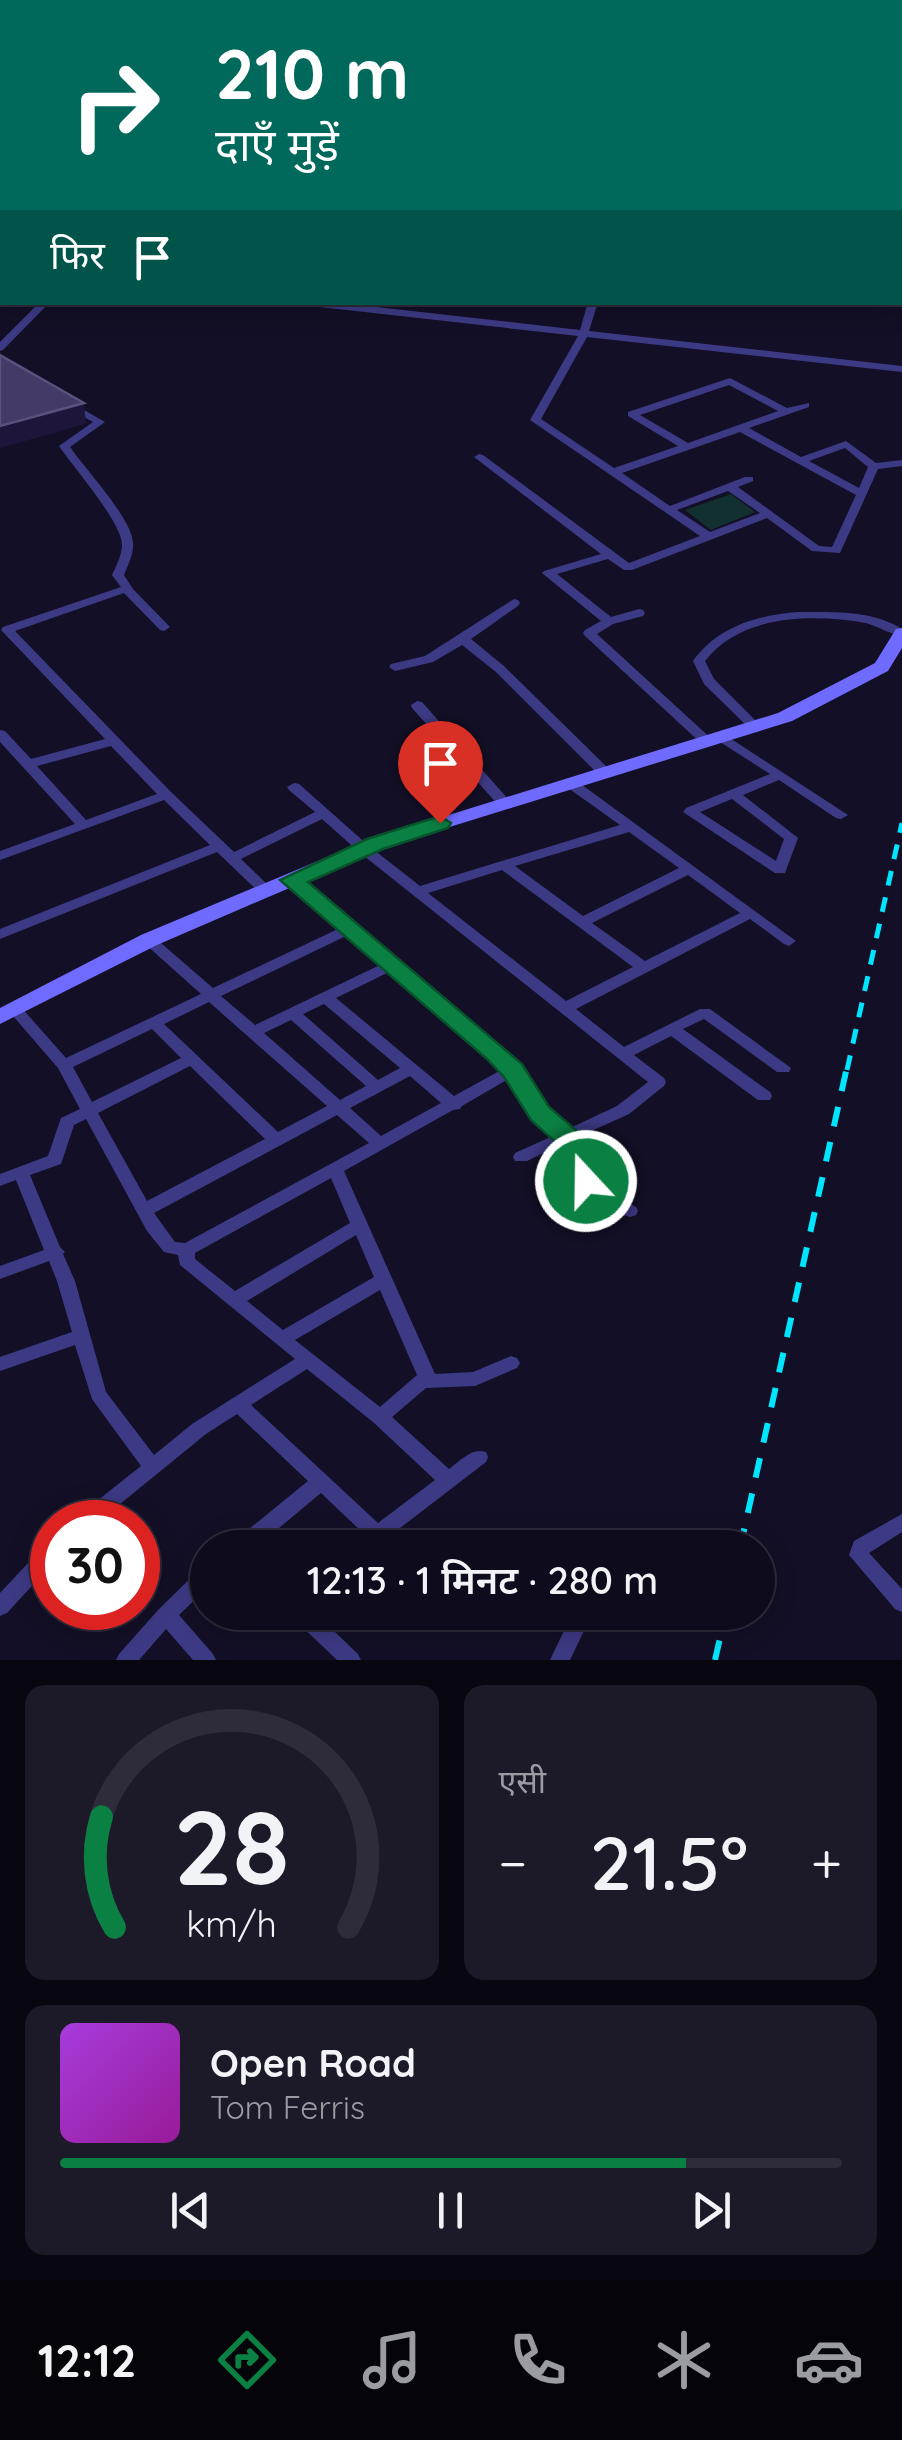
<!DOCTYPE html>
<html lang="hi">
<head>
<meta charset="utf-8">
<style>
	body { margin:0; font-family:Quicksand,"Noto Sans Devanagari",sans-serif; background:#1c1929; color:#f1f3f6; height:100vh; display:flex; flex-direction:column; font-size:38px; white-space:nowrap }
	* { box-sizing:border-box; margin:0 }
	p { font-size:32px; color:#9b9ba3 }
	.icon { flex:none; width:55px; height:55px; fill:none; stroke:currentColor; stroke-width:2; stroke-linecap:round; stroke-linejoin:round }
	.map { position:relative; height:1660px; overflow:hidden }
	.drawer { display:flex; flex-direction:column; gap:25px; padding:25px; background:#08060f; flex:1 }
	.drawer>* { flex:none }
	.hud { position:absolute; left:0px; top:0px; width:902px; height:305px; box-shadow:0 5px 25px #0003,0 0 0 2px #2e2b3b; background:#00695c; color:#fff; overflow:hidden }
	.speed { position:absolute; left:30px; top:1500px; display:flex; gap:20px; font-size:50px; font-weight:700; text-align:center }
	.speed>* { display:grid; place-content:center; width:130px; height:130px; border-radius:50%; background:#0e0b1c; box-shadow:0 5px 25px #0003,0 0 0 2px #2e2b3b; line-height:1 }
	.speed .limit { border:15px solid #d22; background:#fff; color:#111 }
	.pin { position:absolute; display:grid; place-items:center; width:85px; height:85px; color:#fff; margin:-102px -42px; border-radius:50% 50% 50% 0; rotate:-45deg; box-shadow:0 0 10px #0007 }
	.pin .icon { rotate:45deg }
	.me { position:absolute; width:110px; margin:-55px; rotate:339deg; stroke-linejoin:round; filter:drop-shadow(0 0 8px #0008) }
	.turn { display:flex; align-items:center; gap:35px; height:210px; padding:0 50px; font-size:45px }
	.turn .icon { width:130px; height:130px; stroke-width:2.5 }
	.turn b { display:block; font-size:70px; line-height:85px }
	.then { display:flex; align-items:center; height:95px; padding:0 50px; background:#0003; gap:20px; font-size:38px }
	.big { font-size:75px; font-weight:600; line-height:1.1 }
	.drawer .tile { flex:1; display:flex; flex-direction:column; justify-content:center; gap:15px; min-width:0; padding:0 35px; border-radius:20px; background:#1c1929 }
	.drawer .dial { align-items:center; gap:0 }
	.dial svg { height:260px; overflow:visible; fill:none; stroke:#2e2b3b; stroke-width:7; stroke-linecap:round; text-anchor:middle }
	.dial text { fill:#f1f3f6; stroke:none }
	.song { display:flex; align-items:center; gap:30px }
	.cover { width:120px; height:120px; border-radius:15px; background:linear-gradient(135deg,hsl(280 70% 55%),hsl(300 70% 35%)) }
	.played { height:10px; border-radius:5px; background:linear-gradient(90deg,#0b8043 80%,#2e2b3b 80%) }
	.keys { display:flex; justify-content:space-around; direction:ltr }
	.heat { display:flex; justify-content:space-between; align-items:center; font-size:55px; direction:ltr }
	.drawer .tiles { flex:1; display:grid; gap:25px; grid-template-columns:1fr 1fr }
	.tile:last-child { grid-column:span 2 }
	.trip { position:absolute; left:190px; top:1530px; width:585px; height:100px; border-radius:50px; background:#0e0b1c; box-shadow:0 5px 25px #0003,0 0 0 2px #2e2b3b; font-weight:600; line-height:100px; text-align:center }
	.tab-bar { display:flex; height:160px; justify-content:space-around; align-items:center; background:#06040b; color:#9b9ba3 }
	.tab-bar .icon { width:70px; height:70px }
	.tab-bar .on { color:#0b8043 }
	.tab-bar b { font-size:45px; color:#f1f3f6 }
	.map>svg:first-child { display:block }
	.green { fill:#12302f }
	.lines { fill:none; stroke-linecap:round; stroke-linejoin:round }
	.street { fill:#3d3a85; fill-rule:evenodd }
	.secondary { fill:#6f6bff; fill-rule:evenodd }
	.primary { stroke:#c25bff; stroke-width:22 }
	.rail-far1 { stroke:#00e5ff; stroke-width:5; stroke-dasharray:15 12; stroke-linecap:butt }
	.rail { stroke:#00e5ff; stroke-width:6; stroke-dasharray:20 16; stroke-linecap:butt }
	.shaded-wall { fill:#1d163a }
	.building { fill:#433a66; stroke:#5a527e; stroke-width:2.5 }
	.route { fill:#0b8043; stroke:#07532c; stroke-width:2.5 }
</style>
</head>
<body>
<div class="map">
<svg width="902" height="1660" viewBox="0 0 902 1660">
	<rect width="100%" height="100%" fill="#130f26"/>
	<polygon class="green" points="731,494 755,512 711,530 685,510"/>
	<g class="lines">
		<g class="street">
			<polygon points="0,0 10,2 2,3"/>
			<polygon points="421,0 431,0 428,2 420,2"/>
			<polygon points="878,0 886,0 884,2 878,2"/>
			<polygon points="900,12 902,12 900,17"/>
			<rect x="900" y="36" width="2" height="5"/>
			<rect x="900" y="50" width="2" height="5"/>
			<rect x="900" y="64" width="2" height="4"/>
			<rect x="900" y="98" width="2" height="4"/>
			<rect x="900" y="111" width="2" height="4"/>
			<rect x="900" y="127" width="2" height="4"/>
			<rect x="0" y="134" width="2" height="5"/>
			<rect x="900" y="160" width="2" height="6"/>
			<polygon points="902,196 902,202 900,203 900,197"/>
			<polygon points="900,213 902,214 902,220 900,219"/>
			<polygon points="900,228 902,229 902,235 900,234"/>
			<rect x="900" y="247" width="2" height="6"/>
			<polygon points="0,267 2,268 2,274 0,273"/>
			<rect x="900" y="271" width="2" height="6"/>
			<polygon points="40,302 50,302 3,350 0,351 0,342"/>
			<path d="M298,302h34l248,28 8,-28h10l-9,29 313,35v6l-315,-35 -46,82 73,49 64,-22 -50,-30v-4l102,-34 57,30 22,-5v4l-60,21 52,29 45,-16 30,22 26,-3v6l-24,3 -38,84 -28,-2 -45,-33 -135,52h-8l-16,-11 -51,15 54,43 28,-8 4,1 2,3 -2,3 -30,8 -16,10 118,108 -7,4 -5,-1 -118,-109 -2,-3 2,-3 16,-9 -59,-48 2,-2 57,-17 -127,-97 5,-3 4,1 146,108 71,-27 -170,-116 48,-84 -276,-31zM729,385l49,26 -90,32 -48,-28zM740,432l116,63 -24,52 -13,-1 -81,-59 15,-6v-4h-8l-75,29 -48,-33zM845,448l23,19 -9,21 -50,-27zM728,491l32,22 -50,19 -33,-22z"/>
			<path d="M72,403l33,19 -35,25c15,22 62,71 63,96 1,11 -5,22 -9,32l9,14 37,38 -6,4 -4,-1 -36,-37 -109,38 156,161 63,60 81,-40 -26,-22 -2,-3 7,-4 5,1 70,62 51,40 200,-61 -56,-40 -2,-3 7,-4 5,1 222,162 -7,5 -5,-2 -34,-25 -174,90 48,38 76,-38h10l81,59 -2,4h-12l-73,-53 -21,10 87,63 2,4 -2,4h-12l-87,-64 -37,19 30,23 2,4 -2,4 -35,28 -51,23 6,7 15,42 37,21 2,4 -2,4 -6,2 -6,-2 -38,-21 -17,-47 -4,-4 -38,18h-12l-2,-4 2,-4 40,-18 -21,-17 -24,-40 -48,28 -2,3 -7,1 -109,61 91,203 38,-2 38,-16 6,2 3,5 -3,5 -42,18 -49,2 -34,29 57,52c11,-8 23,-22 37,-17l2,5 -2,5 -112,86h-25l3,-6 12,-8 -43,-41 -66,55h-25l3,-6 75,-61 -71,-67 -31,20 -108,88h-22l2,-6 63,-50 -49,-67 -17,-54 -75,26v-14l72,-25 -15,-51 -8,-20 -49,18v-13l44,-16 -28,-70 -16,6v-12l48,-18 13,-38 19,-9 -22,-41 -51,-59 8,-5 5,2 46,52 135,-64 -57,-51 -2,-3 2,-3h10l59,51 127,-60 -53,-45 -2,-3 7,-4 5,1 204,172 18,17 27,44 22,19 49,-23 31,-24 -289,-230 -37,-33 -81,40 30,29 2,3 -2,3h-10l-44,-42 -217,87v-10l210,-84 -46,-45 -164,60v-9l75,-27 -75,-82v-12l5,1 26,28 74,-20 -104,-109 2,-3 118,-40 -9,-12c4,-9 10,-20 10,-30 0,-23 -49,-78 -63,-99l34,-24 -25,-14 -1,-2zM111,746l46,48 -71,26 -49,-54zM629,832l50,36 -96,48 -68,-50zM502,870l131,97 -67,34 -138,-108zM688,875l52,38 -95,48 -53,-38zM348,935l34,29 -127,61 -34,-29zM391,971l100,86 12,12 -49,27 -118,-98zM209,1002l118,104 -49,26 -114,-108zM324,1004l76,64 -22,12 -75,-66zM291,1020l75,66 -26,14 -76,-67zM152,1029l29,29 -89,44 -19,-35zM190,1066l75,73 -118,62 -49,-88zM410,1076l31,27 -60,33 -31,-28zM337,1115l32,28 -184,100 -10,-1 -21,-29zM86,1119l61,112 17,21 14,3 2,10 115,94 -103,65 -38,31 -48,-63 -31,-111 -12,-27 2,-2 -5,-5 -30,-72 31,-11 13,-39zM331,1178l19,45 -115,68 -40,-32v-6zM356,1235l18,42 -91,53 -36,-29zM380,1290l37,85 -37,32 -85,-67zM307,1369l66,53 62,58 -57,43 -127,-118z"/>
			<polygon points="514,599 518,600 520,603 518,606 471,639 504,666 609,769 611,772 609,775 599,775 496,672 462,645 433,662 395,671 389,667 391,664 425,656"/>
			<path d="M798,612c34,0 75,-2 104,17v6c-12,0 -24,-9 -36,-12 -53,-9 -125,-9 -161,38l9,18 47,47 -6,4 -5,-1 -46,-45 -11,-23c25,-35 65,-46 105,-49z"/>
			<polygon points="417,701 422,702 509,800 511,803 509,806 499,806 412,708 411,705"/>
			<path d="M722,733l126,82 -7,4 -5,-1 -57,-38 -36,15 55,43 -13,35h-10l-92,-61 3,-4 84,-34 -53,-34 -2,-3zM732,799l52,40 -8,22 -76,-49z"/>
			<polygon points="902,1514 902,1532 869,1553 902,1589 902,1612 895,1609 849,1555 854,1541"/>
			<polygon points="52,1543 52,1564 7,1613 0,1616 0,1593 45,1545"/>
			<polygon points="208,1566 208,1587 179,1615 213,1654 216,1660 193,1660 166,1629 139,1660 116,1660 119,1654 159,1609 201,1568"/>
			<polygon points="290,1612 314,1612 358,1654 361,1660 337,1660 293,1618"/>
			<polygon points="573,1612 593,1612 570,1660 550,1660"/>
		</g>
		<polygon class="secondary" points="902,628 902,648 888,671 792,721 382,848 157,945 0,1024 0,1008 141,935 368,840 778,713 875,663 896,629"/>
		<g class="primary">
			<polyline points="204,2 207,0"/>
			<polyline points="0,151 2,149"/>
		</g>
		<polyline class="rail-far1" points="847,1070 902,823"/>
		<g class="rail">
			<polyline points="740,1548 847,1067"/>
			<polyline points="715,1660 726,1612"/>
		</g>
	</g>
	<g class="shaded-wall">
		<polygon points="2,94 2,114 0,115 0,96"/>
		<polygon points="84,403 86,424 0,448 0,426"/>
	</g>
	<g class="building">
		<polygon points="22,0 160,0 157,2 18,2"/>
		<polygon points="2,22 2,55 0,55 0,24"/>
		<polygon points="2,59 2,94 0,96 0,60"/>
		<polygon points="0,355 84,403 0,426"/>
	</g>
	<polygon class="route" points="440,816 451,823 448,828 383,849 308,882 522,1064 549,1107 585,1138 600,1181 596,1188 577,1188 563,1149 531,1120 504,1077 487,1059 280,880 367,839"/>
</svg>
<div class="speed"><div class="limit">30</div></div>
<div class="pin" style="left:440px;top:823px;background:#d93025"><svg class="icon" aria-label="arrive" viewBox="0 0 24 24"><path d="M6 21V4h12l-3 4 3 4H6"/></svg></div>
<svg class="me" style="left:586px;top:1181px" viewBox="-20 -20 40 40"><circle r="17" fill="#0b8043" stroke="#fff" stroke-width="3"/><path d="M0-11L8 9 0 5-8 9z" fill="#fff"/></svg>
<div class="trip">12:13 · 1 मिनट · 280 m</div>
<div class="hud">
<div class="turn"><svg class="icon" aria-label="right" viewBox="0 0 24 24"><path d="M7 20v-9h11M14 6l5 5-5 5"/></svg><div><b>210 m</b>दाएँ मुड़ें</div></div>
<div class="then">फिर<svg class="icon" aria-label="arrive" viewBox="0 0 24 24"><path d="M6 21V4h12l-3 4 3 4H6"/></svg></div>
</div>
</div>
<section class="drawer">
<div class="tiles">
<div class="tile dial"><svg viewBox="0 0 100 80">
<path d="M14 69A42 42 0 1 1 86 69"/>
<path d="M14 69A42 42 0 0 1 10 35" stroke="#0b8043"/>
<text x="50" y="56" font-size="32" font-weight="700">28</text>
<text x="50" y="72" font-size="11">km/h</text>
</svg></div>
<div class="tile"><p>एसी</p>
<div class="heat"><a>−</a><b class="big">21.5°</b><a>+</a></div>
</div>
<div class="tile">
<div class="song"><i class="cover"></i><div><b>Open Road</b><p>Tom Ferris</p></div></div>
<div class="played"></div>
<div class="keys"><svg class="icon" aria-label="previous" viewBox="0 0 24 24"><path d="M18 5L8 12l10 7zM5 5v14"/></svg><svg class="icon" aria-label="pause" viewBox="0 0 24 24"><path d="M8 5v14M16 5v14"/></svg><svg class="icon" aria-label="next" viewBox="0 0 24 24"><path d="M6 5l10 7-10 7zM19 5v14"/></svg></div>
</div>
</div>
</section>
<nav class="tab-bar">
<b>12:12</b>
<svg class="icon on" aria-label="directions" viewBox="0 0 24 24"><path d="M12 3l9 9-9 9-9-9zM9 14v-3h6M13 9l2 2-2 2"/></svg>
<svg class="icon" aria-label="music" viewBox="0 0 24 24"><path d="M9 18V5l10-2v13"/><circle cx="6" cy="18" r="3"/><circle cx="16" cy="16" r="3"/></svg>
<svg class="icon" aria-label="phone" viewBox="0 0 24 24"><path d="M5 4h4l2 5-3 2q2 4 5 5l2-3 5 2v4C11 20 4 13 5 4z"/></svg>
<svg class="icon" aria-label="climate" viewBox="0 0 24 24"><path d="M12 3v18M4 7l16 10M4 17L20 7"/></svg>
<svg class="icon" aria-label="car" viewBox="0 0 24 24"><path d="M5 17H2v-5l4-1 3-4h7l3 4 3 1v5h-3M9 17h6M6 11h13"/><circle cx="7" cy="17" r="2"/><circle cx="17" cy="17" r="2"/></svg>
</nav>
</body>
</html>
